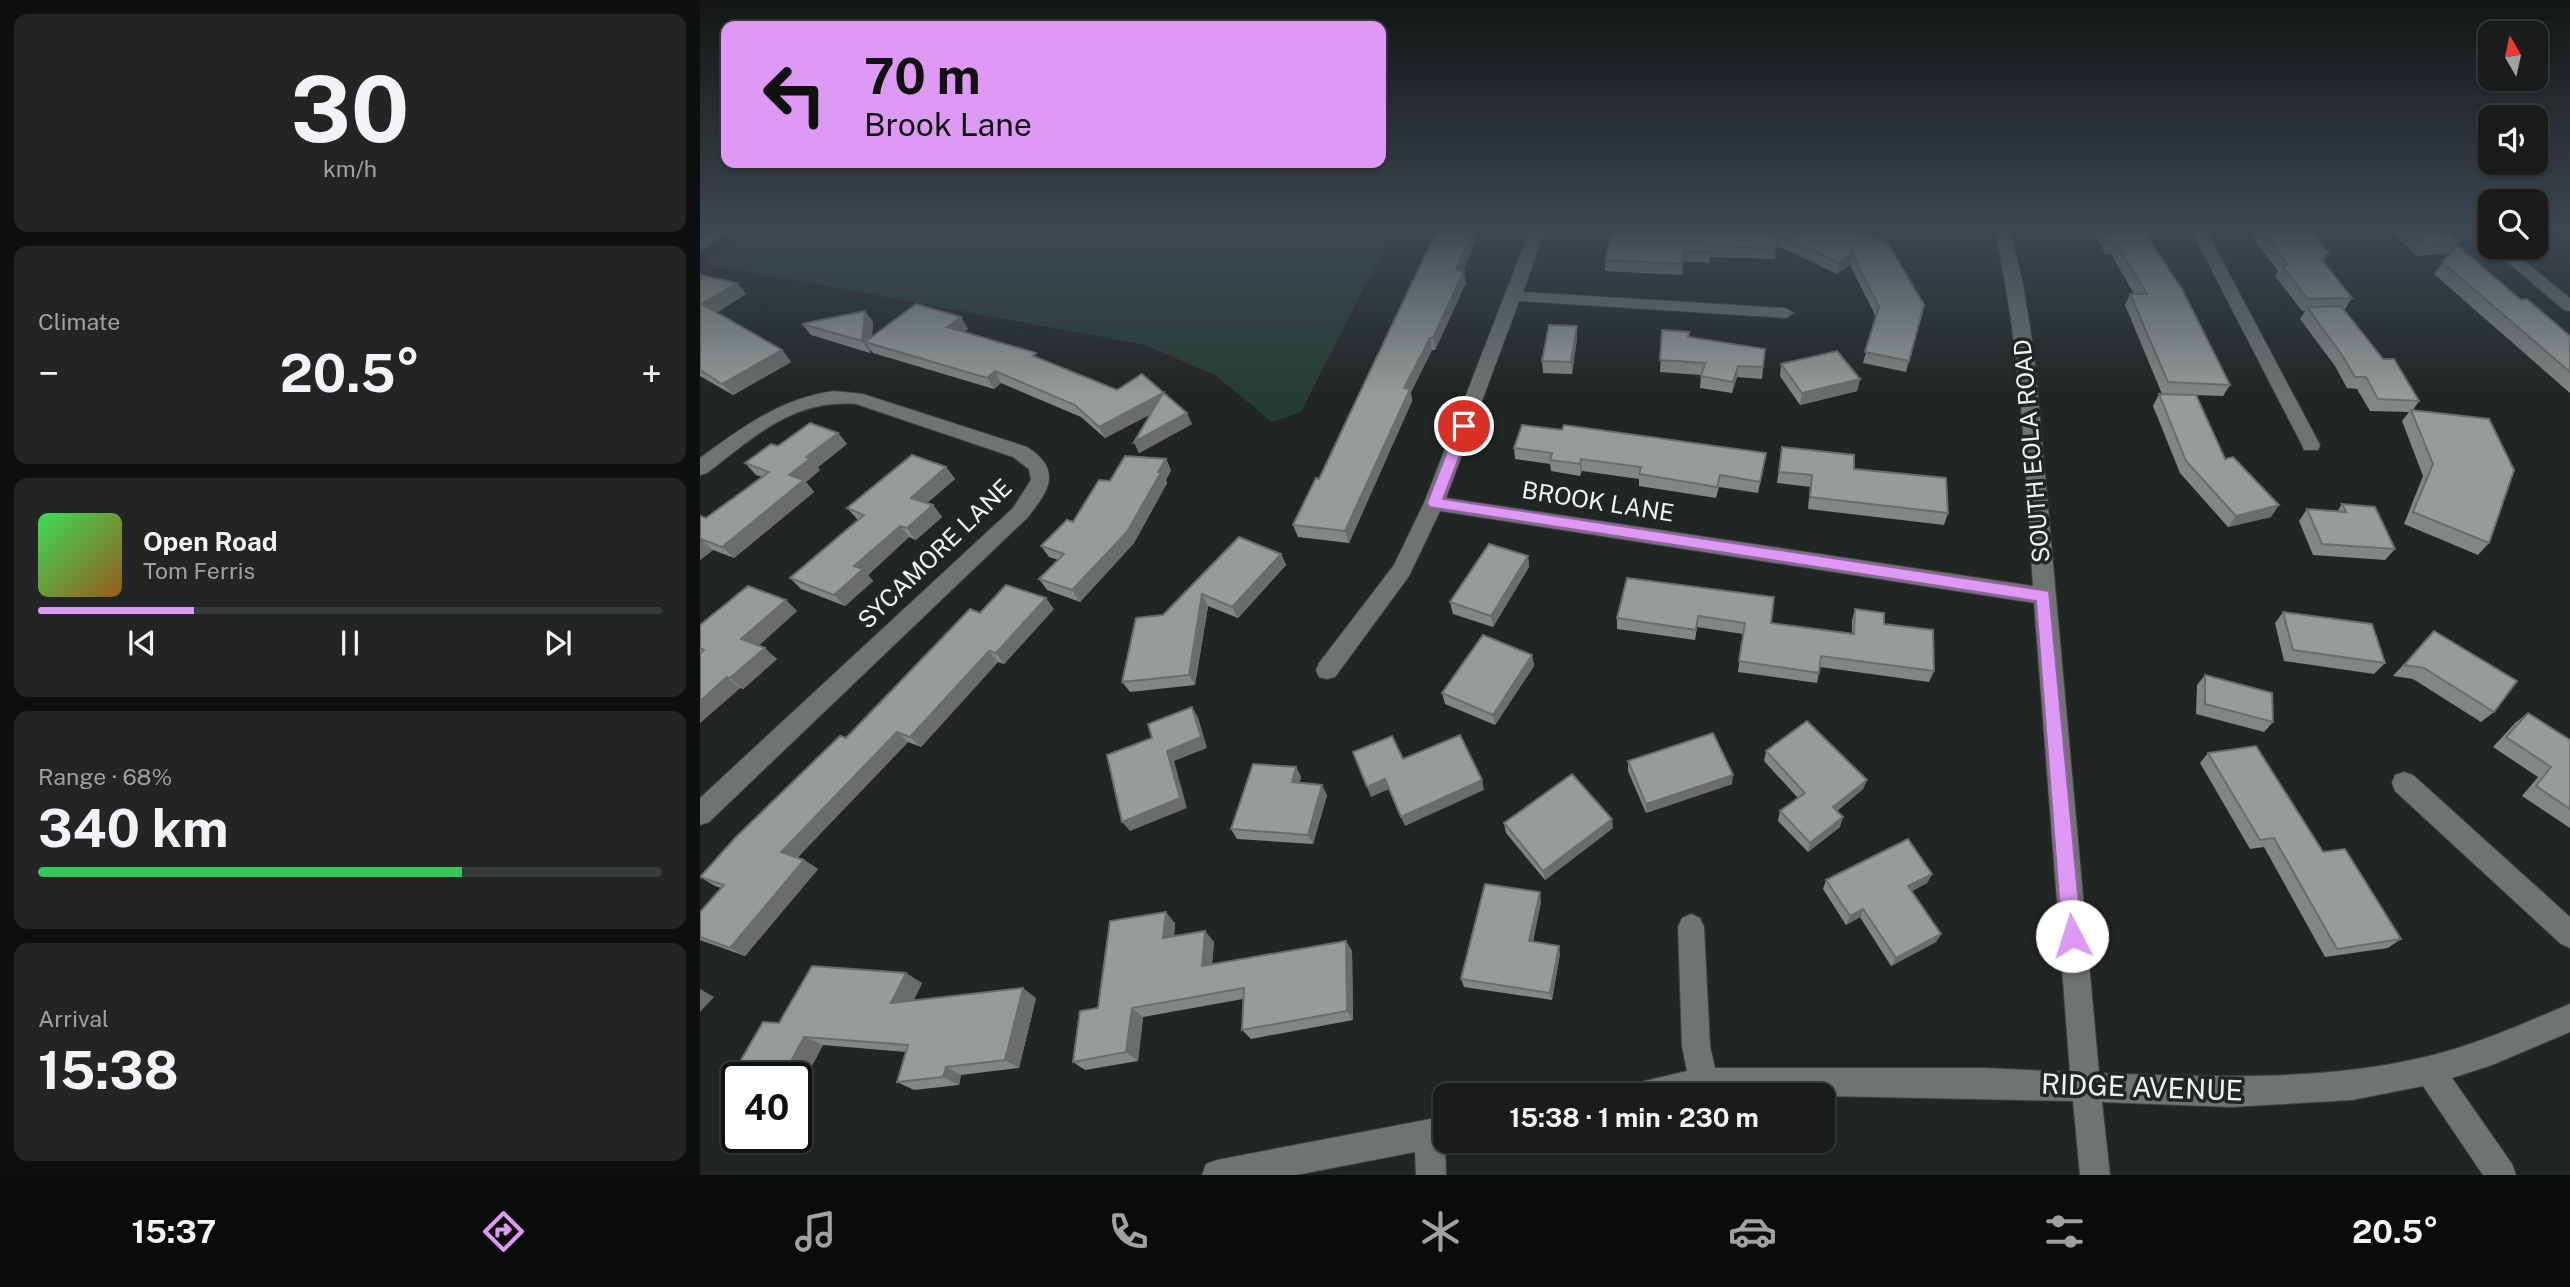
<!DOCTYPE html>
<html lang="en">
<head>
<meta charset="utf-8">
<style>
	body { margin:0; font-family:"Public Sans",sans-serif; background:#222524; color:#f1f3f6; height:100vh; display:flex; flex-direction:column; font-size:26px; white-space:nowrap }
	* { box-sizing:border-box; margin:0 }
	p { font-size:23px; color:#9fa1a3 }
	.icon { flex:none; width:38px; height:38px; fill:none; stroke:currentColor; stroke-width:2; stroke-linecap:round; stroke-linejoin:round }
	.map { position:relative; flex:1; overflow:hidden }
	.drawer { display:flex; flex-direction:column; gap:14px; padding:14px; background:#0e0f0f; width:700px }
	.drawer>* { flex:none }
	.banner { position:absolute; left:21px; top:21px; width:665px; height:147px; border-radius:14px; box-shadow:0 2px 5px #0004,0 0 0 2px #373a3a; background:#dd99f3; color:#111; overflow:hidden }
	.needle { width:46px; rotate:351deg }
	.tools { position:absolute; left:1778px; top:21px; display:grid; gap:14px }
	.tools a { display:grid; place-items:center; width:70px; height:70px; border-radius:14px; background:#191c1b; box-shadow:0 2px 5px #0004,0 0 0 2px #373a3a; font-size:35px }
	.speed { position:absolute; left:21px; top:1062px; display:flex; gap:14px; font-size:35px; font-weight:700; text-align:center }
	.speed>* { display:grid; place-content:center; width:91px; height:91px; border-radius:50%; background:#191c1b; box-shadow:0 2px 5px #0004,0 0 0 2px #373a3a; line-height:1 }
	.speed .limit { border:4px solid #111; border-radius:10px; background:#fff; color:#111 }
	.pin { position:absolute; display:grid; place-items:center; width:60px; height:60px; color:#fff; margin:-30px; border:4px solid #fff; border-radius:50%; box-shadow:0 2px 7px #0007 }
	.me { position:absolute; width:77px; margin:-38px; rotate:355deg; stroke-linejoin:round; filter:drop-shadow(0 0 5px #0008) }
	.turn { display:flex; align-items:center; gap:24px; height:147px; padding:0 28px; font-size:32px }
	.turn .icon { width:91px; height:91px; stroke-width:2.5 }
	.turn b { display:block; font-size:49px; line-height:60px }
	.big { font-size:52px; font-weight:700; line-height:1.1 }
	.drawer .widget { flex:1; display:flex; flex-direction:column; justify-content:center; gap:10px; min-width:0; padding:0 24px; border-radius:14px; background:#222524 }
	.drawer .dial { align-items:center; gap:0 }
	.dial b { font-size:91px; line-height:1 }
	.song { display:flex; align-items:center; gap:21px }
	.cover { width:84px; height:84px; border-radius:10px; background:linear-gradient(135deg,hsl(130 70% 55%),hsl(30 70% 35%)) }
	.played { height:7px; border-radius:4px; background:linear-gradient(90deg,#dd99f3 25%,#373a3a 25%) }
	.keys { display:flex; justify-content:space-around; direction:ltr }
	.heat { display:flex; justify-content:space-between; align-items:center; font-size:38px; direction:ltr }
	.charge { height:10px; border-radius:5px; background:linear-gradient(90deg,#34c759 68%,#373a3a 0) }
	.trip { position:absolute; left:733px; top:1083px; width:402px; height:70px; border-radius:14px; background:#191c1b; box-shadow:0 2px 5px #0004,0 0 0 2px #373a3a; font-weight:700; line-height:70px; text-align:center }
	.dock { display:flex; height:112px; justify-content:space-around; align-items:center; background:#0a0b0b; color:#9fa1a3 }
	.dock .icon { width:49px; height:49px }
	.dock .current { color:#dd99f3 }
	.dock b { font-size:32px; color:#f1f3f6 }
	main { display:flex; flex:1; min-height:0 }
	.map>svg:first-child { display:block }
	.green { fill:#263d34 }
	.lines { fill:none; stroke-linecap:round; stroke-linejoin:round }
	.minor-casing { stroke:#3d413f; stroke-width:2 }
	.minor { fill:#6f7472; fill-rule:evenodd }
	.wall { fill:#828684 }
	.shaded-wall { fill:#6a6d6c }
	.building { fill:#979c9a; stroke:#6a6d6c; stroke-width:2 }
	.route { fill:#dd99f3; stroke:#90639e; stroke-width:2 }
	.labels { text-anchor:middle; stroke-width:7; stroke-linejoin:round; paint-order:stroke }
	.street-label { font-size:24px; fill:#f0f3f2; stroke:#212624 }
	.near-street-label { font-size:28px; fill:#f0f3f2; stroke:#212624 }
</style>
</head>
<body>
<main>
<section class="drawer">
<div class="widget dial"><b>30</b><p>km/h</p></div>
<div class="widget"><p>Climate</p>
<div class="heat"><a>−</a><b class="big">20.5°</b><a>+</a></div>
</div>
<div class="widget">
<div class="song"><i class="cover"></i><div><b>Open Road</b><p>Tom Ferris</p></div></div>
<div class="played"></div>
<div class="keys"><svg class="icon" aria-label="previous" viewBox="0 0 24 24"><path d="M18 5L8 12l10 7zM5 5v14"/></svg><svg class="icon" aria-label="pause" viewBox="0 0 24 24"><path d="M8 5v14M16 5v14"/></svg><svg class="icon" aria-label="next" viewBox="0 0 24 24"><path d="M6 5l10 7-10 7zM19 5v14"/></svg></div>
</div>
<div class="widget"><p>Range · 68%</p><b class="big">340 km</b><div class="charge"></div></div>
<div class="widget"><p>Arrival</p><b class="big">15:38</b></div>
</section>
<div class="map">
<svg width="1870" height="1175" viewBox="0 0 1870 1175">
	<rect width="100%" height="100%" fill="#212624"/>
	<polygon class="green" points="243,230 693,230 601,412 572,422 515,375 445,345 3,263 34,241"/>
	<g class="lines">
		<defs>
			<g id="minor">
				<polygon points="12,230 29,230 0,251 0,239"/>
				<path d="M830,230h15l-22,62 263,16 8,5 -8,5 -267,-17 -73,197 587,88c-8,-119 -11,-239 -39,-356h16l13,54 11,69 65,720c110,4 222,9 330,-17 49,-12 95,-33 141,-52v28l-78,33 -40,13 60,86 4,11h-33l-60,-89 -71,14 -121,7 -129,-5 8,73h-30l-7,-74 -249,-5h-205l4,-10 64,-15 -5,-25 -4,-119 4,-9 9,-4 9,4 4,9 6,119 5,22h269l86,4 -36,-469 -594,-92 -31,65 -74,101 -8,2 -8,-2 -3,-7 3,-7 75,-98 30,-62z"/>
				<polygon points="1491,230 1506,230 1620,445 1618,450 1604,450 1602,445"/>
				<polygon points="1771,230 1790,232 1790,245 1785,243"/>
				<polygon points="1790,247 1807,247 1870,298 1870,311 1864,310"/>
				<path d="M134,391l29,3 164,53c36,23 22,44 0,71l-318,304 -9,3v-27l313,-290 18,-28 -2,-11 -16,-12 -157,-53c-63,-5 -102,33 -149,69l-7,2v-17c43,-31 81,-60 134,-67z"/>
				<polygon points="1704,772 1713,775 1870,917 1870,948 1861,944 1695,791 1692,783 1695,775"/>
				<polygon points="746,1116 746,1141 757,1141 745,1146 746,1175 716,1175 715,1152 596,1175 502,1175 506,1164 517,1160"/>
			</g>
		</defs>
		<use href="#minor" class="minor-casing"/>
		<use href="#minor" class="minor"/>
	</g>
	<g class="wall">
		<polygon points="737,230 780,230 763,271 766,283 735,350 732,350 711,392 712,401 649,543 598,537 593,525 619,479"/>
		<polygon points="912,230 1158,230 1224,305 1206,372 1163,363 1176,317 1150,265 1137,274 1076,245 1075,259 1010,257 1009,263 983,261 982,275 905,271 905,260"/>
		<polygon points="1394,230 1451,230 1448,238 1530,385 1523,396 1462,394 1425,305 1430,294 1434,294 1411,254 1405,254"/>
		<polygon points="1551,230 1611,230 1629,253 1624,262 1652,298 1645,309 1644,309 1683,359 1719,401 1713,410 1789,543 1778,555 1704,524 1723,476 1702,421 1709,412 1670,411 1657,389 1647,388 1635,366 1600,319 1605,311 1602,311 1575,276 1578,271 1549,233"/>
		<polygon points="1689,230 1746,230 1759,241 1751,252 1870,336 1870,393 1734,274 1751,253 1717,256"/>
		<polygon points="0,275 37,283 46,294 17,312 82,350 91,362 33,395 0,376"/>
		<polygon points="165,311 173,322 172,337 261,317 268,329 263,332 338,358 492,424 439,453 434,442 451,414 405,438 381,417 301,383 294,389 173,353 171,350 170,353 111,335 102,324"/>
		<polygon points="962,330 989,337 1065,349 1062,379 1037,377 1032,393 1000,388 1001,375 960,372"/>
		<polygon points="877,338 872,374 843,373 842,361"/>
		<polygon points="1081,364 1160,379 1157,391 1100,405 1080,376"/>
		<polygon points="1459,394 1525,459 1571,517 1528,527 1480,473 1453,406"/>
		<polygon points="138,433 147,444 118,467 120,470 106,482 114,492 34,558 13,550 0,560 0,516 6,518 62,477 56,475 45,463 78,446"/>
		<polygon points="1082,447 1154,469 1248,513 1244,525 1108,509 1110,487 1077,483"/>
		<polygon points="814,448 1064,465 1058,493 1019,487 1016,498 939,486 939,479 882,471 880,476 851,471 850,464 815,459"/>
		<polygon points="466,459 471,470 466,480 467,483 434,543 380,602 347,590 339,579 358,560 349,557 341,546 373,522 410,481"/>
		<polygon points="246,467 255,479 227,503 233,505 242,517 216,540 209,537 168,575 173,581 145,606 101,589 90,578 158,520 147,508"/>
		<polygon points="1642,504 1695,549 1685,560 1613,555 1599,521 1607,509 1637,512"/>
		<polygon points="581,554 586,565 538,618 508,606 495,685 430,692 422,682 463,615"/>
		<polygon points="828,556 829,567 793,627 753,614 750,602"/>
		<polygon points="927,578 1071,623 1152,634 1152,620 1155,609 1184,624 1234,671 1229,682 1120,667 1117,683 1038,672 1043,634 997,627 995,640 917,629 917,618"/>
		<polygon points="354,609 304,664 298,662 221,747 208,742 98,857 104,860 118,869 45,956 0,940 0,912 21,888 15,886 0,877 146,738 280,613"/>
		<polygon points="97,611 58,646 77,659 43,689 40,688 0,723 0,625"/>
		<polygon points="1583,612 1685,663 1674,674 1584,661 1575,623"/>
		<polygon points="1734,631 1794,712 1781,722 1713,679 1693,676"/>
		<polygon points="832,655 834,666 795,725 745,704 742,693"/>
		<polygon points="1505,675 1573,722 1564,732 1496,714 1497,685"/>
		<polygon points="1828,713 1870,740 1870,828 1822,796 1838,777 1793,747 1815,723"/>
		<polygon points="1066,751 1167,780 1163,789 1137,811 1140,827 1108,852 1078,821 1080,811 1098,798 1064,761"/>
		<polygon points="1508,753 1623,852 1701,939 1688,948 1625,957 1564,847 1550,849 1500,763"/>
		<polygon points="928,761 1032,784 946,813 928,771"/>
		<polygon points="596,767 601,777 599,783 627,795 613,844 537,839 531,829"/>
		<polygon points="804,823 913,828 845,880 806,833"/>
		<polygon points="1232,874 1227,883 1212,891 1241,934 1236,942 1191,966 1160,917 1146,925 1123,889 1126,880"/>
		<polygon points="841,901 833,942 860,954 852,1000 764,987 761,979"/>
		<polygon points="475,923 474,936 514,942 512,964 646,941 652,951 653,1020 551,1039 542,1030 543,999 443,1017 438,1061 385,1070 373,1062 398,1008"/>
		<polygon points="222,983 213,1001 336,998 319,1068 261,1075 259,1085 214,1090 197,1082 206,1052 123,1045 98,1092 96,1091 96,1078 37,1078 37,1082 30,1079 79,1023"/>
	</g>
	<g class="shaded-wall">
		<polygon points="773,230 780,230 758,282 756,270"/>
		<polygon points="1152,254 1150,265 1137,274 1139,263"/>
		<polygon points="764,271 766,283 735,350 733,338"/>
		<polygon points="37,283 46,294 12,316 2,304"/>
		<polygon points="165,311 173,322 171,344 165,342 171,350 170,353 162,341"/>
		<polygon points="261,317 268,329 254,339 247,327"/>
		<polygon points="877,326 877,338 872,374 871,362"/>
		<polygon points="730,338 732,350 711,392 712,401 649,543 645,531 704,388"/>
		<polygon points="82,350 91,362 33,395 22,384"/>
		<polygon points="1038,366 1037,377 1032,393 1033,382"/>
		<polygon points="295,371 301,383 294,389 287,378"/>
		<polygon points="1160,379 1157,391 1100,405 1102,393"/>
		<polygon points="463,393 468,405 405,438 399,427"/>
		<polygon points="487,413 492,424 439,453 434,442"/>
		<polygon points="138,433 147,444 118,467 120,470 106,482 114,492 34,558 22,547 106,457"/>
		<polygon points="466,459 471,470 466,480 467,483 434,543 380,602 372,590 458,472"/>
		<polygon points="881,459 882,471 880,476 880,464"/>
		<polygon points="246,467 255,479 220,509 211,498"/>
		<polygon points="233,505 242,517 216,540 207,528"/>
		<polygon points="1579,505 1571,517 1528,527 1536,516"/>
		<polygon points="200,526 209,537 168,575 173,581 145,606 134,595 154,566"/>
		<polygon points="1,539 13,550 0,560 0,540"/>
		<polygon points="581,554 586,565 538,618 532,607"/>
		<polygon points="828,556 829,567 793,627 791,616"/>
		<polygon points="502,594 508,606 495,685 489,675"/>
		<polygon points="346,598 354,609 304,664 296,653"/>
		<polygon points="86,600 97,611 54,650 41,639"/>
		<polygon points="65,648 77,659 43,689 30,678"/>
		<polygon points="289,651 298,662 221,747 210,737"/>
		<polygon points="832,655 834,666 795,725 793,715"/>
		<polygon points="27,677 40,688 0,723 0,701"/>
		<polygon points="492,707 498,717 507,748 474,761 487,808 430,831 422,822 467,751"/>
		<polygon points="197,732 208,742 94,861 81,852"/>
		<polygon points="596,767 601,777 597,792 592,782"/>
		<polygon points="1033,775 1032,784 946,813 946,804"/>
		<polygon points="685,779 689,789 671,797 667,787"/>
		<polygon points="782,780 784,790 705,826 701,817"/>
		<polygon points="1167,780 1163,789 1130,816 1133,807"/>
		<polygon points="622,785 627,795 613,844 608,835"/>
		<polygon points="1143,817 1140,827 1108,852 1110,843"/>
		<polygon points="912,819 913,828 845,880 843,871"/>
		<polygon points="104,860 118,869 45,956 30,948"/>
		<polygon points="1232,874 1227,883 1204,895 1208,886"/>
		<polygon points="840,892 841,901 831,950 829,941"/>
		<polygon points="1163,909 1160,917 1146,925 1150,916"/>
		<polygon points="466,912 475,923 473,949 463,938"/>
		<polygon points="505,931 514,942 511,976 502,966"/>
		<polygon points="1241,934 1236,942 1191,966 1196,958"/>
		<polygon points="646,941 652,951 653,1020 647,1011"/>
		<polygon points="859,946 860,954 852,1000 850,993"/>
		<polygon points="206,973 222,983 208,1012 191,1003"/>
		<polygon points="323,988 336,998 319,1068 305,1060"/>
		<polygon points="0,989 14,997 0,1012"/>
		<polygon points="432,1008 443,1017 438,1061 426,1052"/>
		<polygon points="104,1037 123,1045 98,1092 96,1091 96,1078 82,1078"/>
		<polygon points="246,1067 261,1075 259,1085 243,1077"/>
	</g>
	<g class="building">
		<polygon points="737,230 773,230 756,270 764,271 733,338 730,338 704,388 710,389 645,531 593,525 616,478 619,479"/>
		<polygon points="912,230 1158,230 1189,245 1224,305 1209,361 1165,352 1179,307 1152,254 1139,263 1076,233 1076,248 1010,246 1010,252 984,250 982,264 905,260"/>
		<polygon points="1404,230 1443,230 1483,291 1530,385 1468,382 1430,294 1447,294 1415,242 1409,242"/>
		<polygon points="1562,230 1611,230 1629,253 1621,259 1652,298 1608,299 1582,265 1588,265"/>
		<polygon points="1709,230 1746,230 1759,241 1725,245"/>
		<polygon points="1757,245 1821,300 1827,299 1870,336 1870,372 1742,262"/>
		<polygon points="0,275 37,283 2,304 82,350 22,384 0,370"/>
		<polygon points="216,304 261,317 247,327 336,353 333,356 417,390 442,374 487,413 434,442 463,393 399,427 375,405 295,371 287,378 165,342"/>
		<polygon points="1641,306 1683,359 1694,359 1719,401 1678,399 1666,377 1655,377 1642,355 1607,307"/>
		<polygon points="165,311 162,341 102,324"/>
		<polygon points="849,325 877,326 871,362 842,361"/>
		<polygon points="962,330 989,332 988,337 1065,349 1063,367 1038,366 1033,382 1001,376 1005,363 960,360"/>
		<polygon points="1137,351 1160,379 1102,393 1081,364"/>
		<polygon points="1459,394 1496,395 1525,459 1533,457 1579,505 1536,516 1486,461"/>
		<polygon points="1711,410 1789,419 1814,470 1789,543 1713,512 1733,464"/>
		<polygon points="110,423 138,433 106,457 110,459 89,475 104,480 22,547 1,539 0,540 0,516 6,518 69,472 45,463 71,444 78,446"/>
		<polygon points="822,425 862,430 864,425 1066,453 1060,482 1020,475 1017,487 939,474 941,467 881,459 880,464 850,460 852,453 814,448"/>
		<polygon points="1082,447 1154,455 1154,469 1246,478 1248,513 1110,497 1112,475 1079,472"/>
		<polygon points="212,455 246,467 211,498 233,505 207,528 200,526 154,566 163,569 134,595 90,578 164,515 147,508"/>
		<polygon points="425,456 466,459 458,472 461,472 427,532 372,590 339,579 364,554 341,546 367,520 373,522 399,480 410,481"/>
		<polygon points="1642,504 1675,507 1695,549 1622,544 1607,509 1646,512"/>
		<polygon points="539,537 581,554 532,607 502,594 489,675 422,682 436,618 463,615"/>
		<polygon points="789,544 828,556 791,616 750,602"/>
		<polygon points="927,578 1074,597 1071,623 1154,634 1155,609 1184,613 1184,624 1233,630 1234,671 1121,656 1119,673 1039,661 1045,623 998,616 996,630 917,618"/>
		<polygon points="306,585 346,598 296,653 289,651 210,737 197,732 81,852 104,860 30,948 0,937 0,912 24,885 0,877 36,837 140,736 146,738 270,609 280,613"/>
		<polygon points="48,586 86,600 41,639 65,648 30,678 27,677 0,701 0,654 4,650 0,648 0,625"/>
		<polygon points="1583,612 1672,624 1685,663 1593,650"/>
		<polygon points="1734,631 1817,681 1794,712 1724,668 1704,665"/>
		<polygon points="783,635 832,655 793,715 742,693"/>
		<polygon points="1505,675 1572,693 1573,722 1505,704"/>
		<polygon points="492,707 501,737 467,751 480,798 422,822 407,755 452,738 448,724"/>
		<polygon points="1828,713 1870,740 1870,809 1836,786 1851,767 1806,737"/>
		<polygon points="1107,721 1167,780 1133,807 1143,817 1110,843 1080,811 1105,793 1066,751"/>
		<polygon points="1013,733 1033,775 946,804 928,761"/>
		<polygon points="760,735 782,780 701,817 685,779 667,787 653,752 692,736 703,759"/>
		<polygon points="1556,746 1623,852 1645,849 1701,939 1637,949 1574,838 1560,840 1508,753"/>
		<polygon points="553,764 596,767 592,782 622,785 608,835 531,829"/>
		<polygon points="872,774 912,819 843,871 804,823"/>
		<polygon points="1208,839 1232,874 1208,886 1241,934 1196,958 1163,909 1150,916 1126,880"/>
		<polygon points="785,884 840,892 829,941 859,946 850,993 761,979"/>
		<polygon points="466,912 463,938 505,931 502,966 646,941 647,1011 542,1030 544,988 432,1008 426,1052 373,1062 380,1011 398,1008 410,921"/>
		<polygon points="112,966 206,973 191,1003 323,988 305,1060 246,1067 243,1077 197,1082 208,1045 104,1037 82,1078 37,1078 37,1080 30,1079 63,1022 79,1023"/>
	</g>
	<linearGradient id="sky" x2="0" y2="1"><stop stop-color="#121514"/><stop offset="0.58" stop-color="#3d4750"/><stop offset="1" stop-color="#3d4750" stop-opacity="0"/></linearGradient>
	<rect width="1870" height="395" fill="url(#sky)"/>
	<polygon class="route" points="764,421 771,426 743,499 1349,591 1382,936 1379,943 1372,946 1364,943 1362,936 1336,601 729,507 727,503 757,426"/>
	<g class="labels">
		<g class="street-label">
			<text transform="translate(1332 451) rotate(-95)" y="8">SOUTH EOLA ROAD</text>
			<text transform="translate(898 502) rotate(9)" y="8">BROOK LANE</text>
			<text transform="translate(235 554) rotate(-44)" y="8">SYCAMORE LANE</text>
		</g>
		<g class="near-street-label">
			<text transform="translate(1442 1087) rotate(2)" y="10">RIDGE AVENUE</text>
		</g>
	</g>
</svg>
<div class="tools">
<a><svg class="needle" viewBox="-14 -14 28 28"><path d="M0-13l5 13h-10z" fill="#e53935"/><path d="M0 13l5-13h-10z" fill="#9fa1a3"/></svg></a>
<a><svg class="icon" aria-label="sound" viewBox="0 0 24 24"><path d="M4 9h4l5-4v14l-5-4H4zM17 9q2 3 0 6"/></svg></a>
<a><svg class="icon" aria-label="search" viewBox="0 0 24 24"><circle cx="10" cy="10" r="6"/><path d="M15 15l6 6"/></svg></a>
</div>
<div class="speed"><div class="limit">40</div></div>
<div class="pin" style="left:764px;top:426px;background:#d93025"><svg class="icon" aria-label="arrive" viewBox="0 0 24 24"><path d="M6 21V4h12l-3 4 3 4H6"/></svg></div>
<svg class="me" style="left:1372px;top:936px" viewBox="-20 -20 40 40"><circle r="19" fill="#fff"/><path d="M0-13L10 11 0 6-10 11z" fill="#dd99f3"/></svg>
<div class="trip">15:38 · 1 min · 230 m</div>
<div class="banner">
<div class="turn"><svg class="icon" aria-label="left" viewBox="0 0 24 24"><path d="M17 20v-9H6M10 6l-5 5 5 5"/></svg><div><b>70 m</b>Brook Lane</div></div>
</div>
</div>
</main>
<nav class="dock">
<b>15:37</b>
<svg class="icon current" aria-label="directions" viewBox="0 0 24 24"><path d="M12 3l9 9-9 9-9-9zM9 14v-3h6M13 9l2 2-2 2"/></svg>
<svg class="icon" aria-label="music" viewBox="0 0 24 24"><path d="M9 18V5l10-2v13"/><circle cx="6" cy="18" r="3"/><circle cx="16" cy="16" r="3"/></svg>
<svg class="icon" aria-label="phone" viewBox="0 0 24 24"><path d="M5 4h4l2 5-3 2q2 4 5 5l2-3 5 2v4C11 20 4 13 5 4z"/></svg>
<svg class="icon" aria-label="climate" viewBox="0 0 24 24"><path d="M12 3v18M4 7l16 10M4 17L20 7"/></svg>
<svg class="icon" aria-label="car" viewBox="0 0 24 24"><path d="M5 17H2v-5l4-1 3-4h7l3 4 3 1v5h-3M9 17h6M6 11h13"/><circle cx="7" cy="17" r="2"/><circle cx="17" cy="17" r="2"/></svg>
<svg class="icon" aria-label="filters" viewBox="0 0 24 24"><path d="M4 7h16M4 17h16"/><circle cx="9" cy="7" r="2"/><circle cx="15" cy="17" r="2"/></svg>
<b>20.5°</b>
</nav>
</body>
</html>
